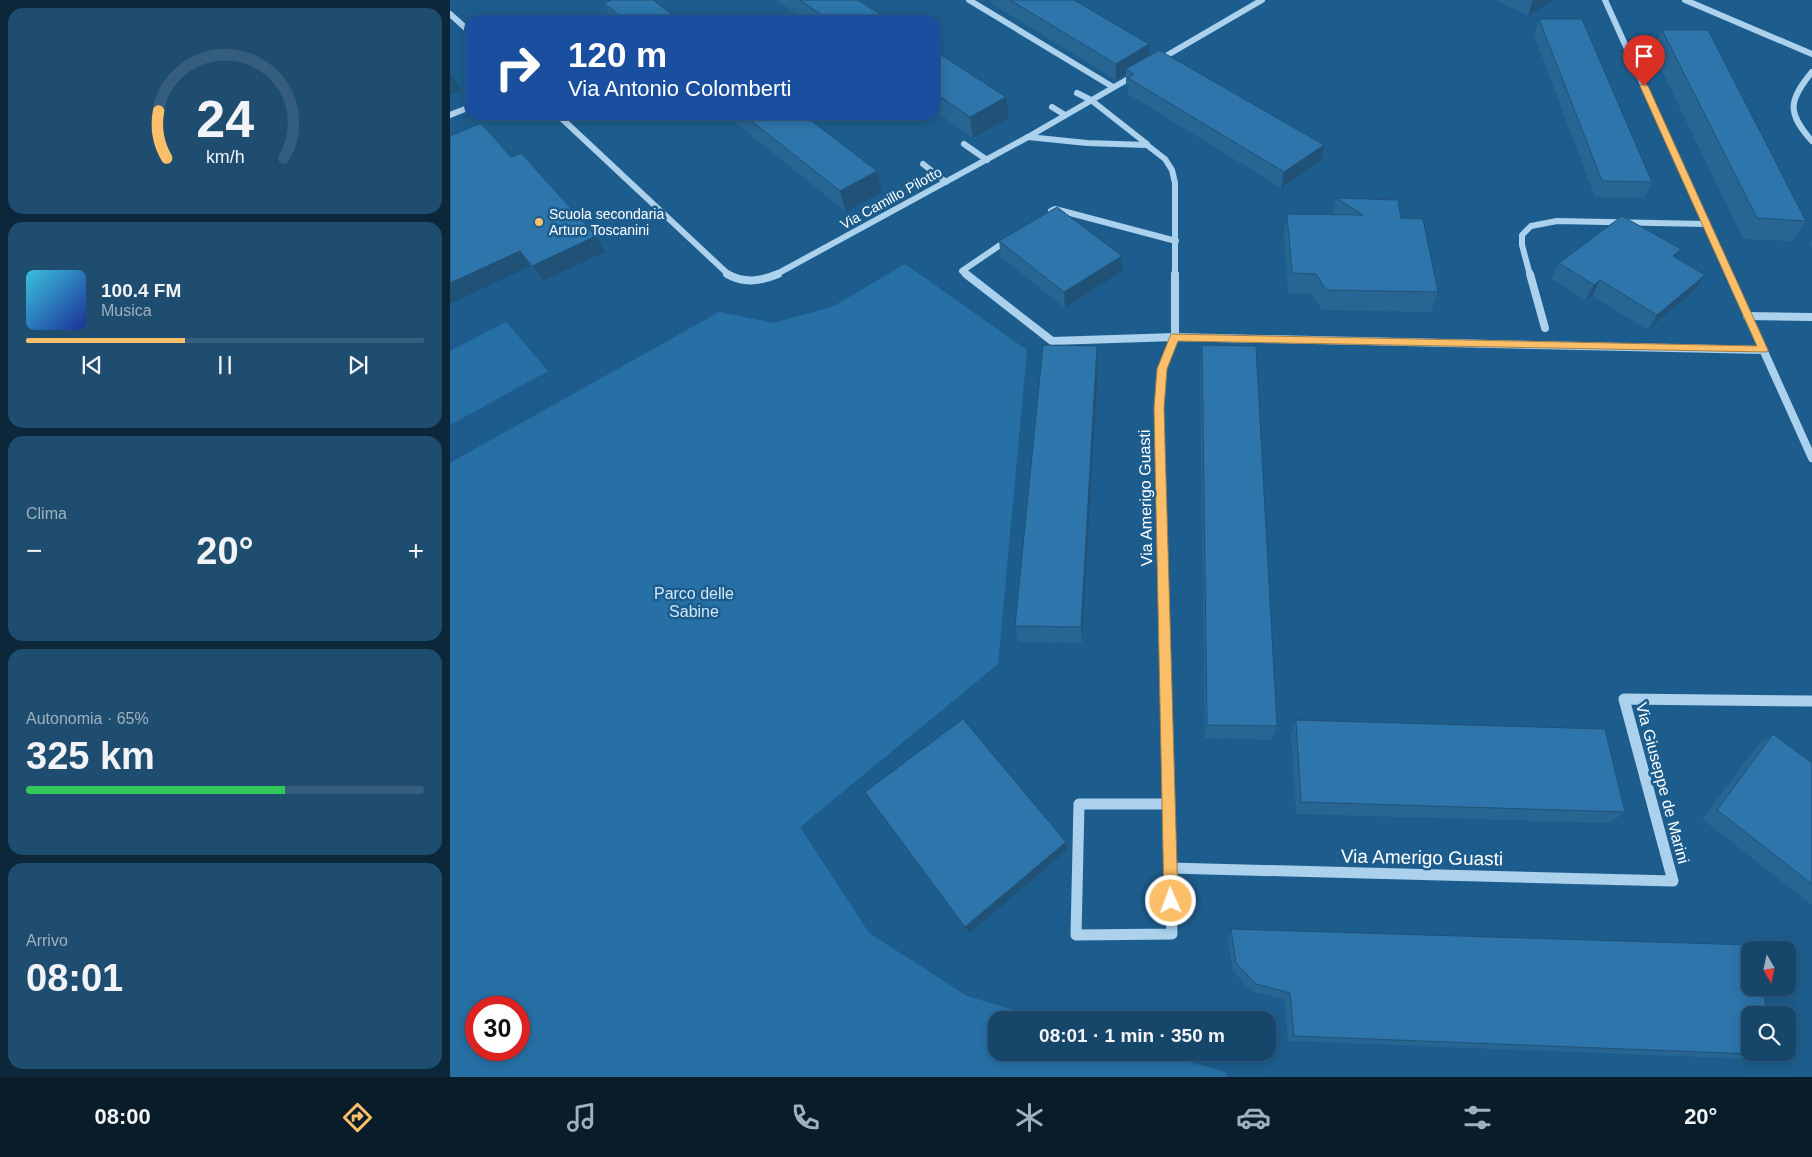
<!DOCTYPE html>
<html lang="it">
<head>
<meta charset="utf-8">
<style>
	body { margin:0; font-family:Helvetica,sans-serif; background:#1f4d70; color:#f1f3f6; height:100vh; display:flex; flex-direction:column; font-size:19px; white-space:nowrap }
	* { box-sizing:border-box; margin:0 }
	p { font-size:16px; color:#9eb1c1 }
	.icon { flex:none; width:28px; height:28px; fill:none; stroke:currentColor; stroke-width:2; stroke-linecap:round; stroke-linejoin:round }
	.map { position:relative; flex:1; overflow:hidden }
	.side { display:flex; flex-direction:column; gap:8px; padding:8px; background:#0c263a; width:450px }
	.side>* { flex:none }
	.banner { position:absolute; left:15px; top:15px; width:475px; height:105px; border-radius:15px; box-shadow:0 2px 12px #0003,0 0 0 1px #355e7e; background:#1a4fa0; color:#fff; overflow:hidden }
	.needle { width:32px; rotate:171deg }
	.fabs { position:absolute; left:1291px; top:941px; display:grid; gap:10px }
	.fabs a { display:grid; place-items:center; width:55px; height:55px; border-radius:10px; background:#16466a; box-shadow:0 2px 12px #0003,0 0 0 1px #355e7e; font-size:25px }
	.speed { position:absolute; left:15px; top:996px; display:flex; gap:10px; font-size:25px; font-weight:700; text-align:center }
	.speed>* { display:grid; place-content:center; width:65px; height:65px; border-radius:50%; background:#16466a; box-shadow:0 2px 12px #0003,0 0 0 1px #355e7e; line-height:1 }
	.speed .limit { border:8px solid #d22; background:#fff; color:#111 }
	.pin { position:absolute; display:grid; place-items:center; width:42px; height:42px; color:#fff; margin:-51px -21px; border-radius:50% 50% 50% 0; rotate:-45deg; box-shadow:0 0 5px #0007 }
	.pin .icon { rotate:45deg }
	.me { position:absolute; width:55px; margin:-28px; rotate:358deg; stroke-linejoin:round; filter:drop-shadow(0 0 4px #0008) }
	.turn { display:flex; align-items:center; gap:18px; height:105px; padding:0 20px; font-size:22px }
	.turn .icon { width:65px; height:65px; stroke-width:2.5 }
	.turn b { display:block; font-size:35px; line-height:42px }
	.big { font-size:38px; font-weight:700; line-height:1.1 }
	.side .tile { flex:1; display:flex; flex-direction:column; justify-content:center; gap:8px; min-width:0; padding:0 18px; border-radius:15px; background:#1f4d70 }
	.side .dial { align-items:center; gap:0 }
	.dial svg { height:130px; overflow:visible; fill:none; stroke:#355e7e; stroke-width:7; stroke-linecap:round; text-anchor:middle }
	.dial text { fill:#f1f3f6; stroke:none }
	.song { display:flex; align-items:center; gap:15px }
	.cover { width:60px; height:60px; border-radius:8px; background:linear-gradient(135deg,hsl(190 70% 55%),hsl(230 70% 35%)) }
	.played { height:5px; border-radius:2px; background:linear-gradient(90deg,#fcbf69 40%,#355e7e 40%) }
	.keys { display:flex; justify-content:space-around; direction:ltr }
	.heat { display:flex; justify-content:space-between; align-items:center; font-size:28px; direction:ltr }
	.charge { height:8px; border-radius:4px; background:linear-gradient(90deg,#34c759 65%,#355e7e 0) }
	.trip { position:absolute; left:538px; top:1011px; width:288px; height:50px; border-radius:15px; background:#16466a; box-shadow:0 2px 12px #0003,0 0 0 1px #355e7e; font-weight:700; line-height:50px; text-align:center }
	.tab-bar { display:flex; height:80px; justify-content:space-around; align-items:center; background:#091c2a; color:#9eb1c1 }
	.tab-bar .icon { width:35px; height:35px }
	.tab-bar .selected { color:#fcbf69 }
	.tab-bar b { font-size:22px; color:#f1f3f6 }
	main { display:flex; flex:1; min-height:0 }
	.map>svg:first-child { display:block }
	.green { fill:#2770a6; fill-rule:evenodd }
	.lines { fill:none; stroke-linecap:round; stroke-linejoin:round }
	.minor-far2 { stroke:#abd1ed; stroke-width:6 }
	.minor-far1 { stroke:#abd1ed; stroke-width:8 }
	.minor { stroke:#abd1ed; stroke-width:11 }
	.wall { fill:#276593 }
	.shaded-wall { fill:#205278 }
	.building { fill:#2d75ab; stroke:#205278 }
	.route { fill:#fcbf69; stroke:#a47c44 }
	.poi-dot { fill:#fcbf69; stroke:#1d5d8d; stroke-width:2 }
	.labels { text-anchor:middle; stroke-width:5; stroke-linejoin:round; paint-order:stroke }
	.far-street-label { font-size:14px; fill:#fff; stroke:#1d5d8d }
	.far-poi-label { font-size:14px; fill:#fff; stroke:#1d5d8d; text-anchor:start }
	.street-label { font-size:16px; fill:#fff; stroke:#1d5d8d }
	.park-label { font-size:16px; fill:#d0e8f9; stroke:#1d5d8d }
	.near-street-label { font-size:19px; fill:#fff; stroke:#1d5d8d }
</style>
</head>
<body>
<main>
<section class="side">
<div class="tile dial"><svg viewBox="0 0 100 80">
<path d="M14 69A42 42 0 1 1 86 69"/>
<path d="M14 69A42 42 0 0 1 9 40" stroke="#fcbf69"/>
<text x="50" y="56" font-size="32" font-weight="700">24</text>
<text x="50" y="72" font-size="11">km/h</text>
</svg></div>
<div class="tile">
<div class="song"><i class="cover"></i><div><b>100.4 FM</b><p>Musica</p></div></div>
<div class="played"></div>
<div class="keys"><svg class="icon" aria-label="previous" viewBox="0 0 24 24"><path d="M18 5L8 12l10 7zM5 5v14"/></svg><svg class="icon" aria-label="pause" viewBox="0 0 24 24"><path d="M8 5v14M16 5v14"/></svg><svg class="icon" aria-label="next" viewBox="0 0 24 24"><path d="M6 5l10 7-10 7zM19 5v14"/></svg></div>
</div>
<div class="tile"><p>Clima</p>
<div class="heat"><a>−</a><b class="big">20°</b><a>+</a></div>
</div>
<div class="tile"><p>Autonomia · 65%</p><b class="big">325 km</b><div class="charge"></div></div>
<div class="tile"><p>Arrivo</p><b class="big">08:01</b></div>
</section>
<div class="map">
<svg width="1362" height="1077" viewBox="0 0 1362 1077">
	<rect width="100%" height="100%" fill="#1d5d8d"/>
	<g class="green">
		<path d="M455,264l122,86 -29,314 -198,163 69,106 98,63 80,24h-51v32l161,1 68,19 2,5h-777v-614l269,-151 55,11 60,-17zM26,1008h43v42h-43z"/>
		<polygon points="56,322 98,371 0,425 0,351"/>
	</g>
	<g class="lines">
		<g class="minor-far2">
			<polyline points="519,0 663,87"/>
			<polyline points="1155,0 1279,275"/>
			<polyline points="1235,0 1362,54"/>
			<polyline points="0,14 20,32"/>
			<polyline points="709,60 812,0"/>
			<path d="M1362,72c-24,29 -25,41 0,69"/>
			<polyline points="627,93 641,100 697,144"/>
			<polyline points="602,107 615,115"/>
			<polyline points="0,115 20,107"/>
			<polyline points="108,115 279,275"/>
			<polyline points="578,137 637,143 697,145 715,159 722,170 725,183 725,275"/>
			<polyline points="514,144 537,160"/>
			<polyline points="473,164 496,182"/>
			<polyline points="601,211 605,209 726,241"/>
			<polyline points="325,275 578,137 685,75"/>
			<polyline points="517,275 512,271 559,239"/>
			<polyline points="1080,275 1072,245 1072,235 1081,226 1107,221 1255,224"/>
		</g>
		<g class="minor-far1">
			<path d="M277,274c18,10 34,7 51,0"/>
			<polyline points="516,274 602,341 725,337 1313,350"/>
			<polyline points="1080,274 1095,328"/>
			<polyline points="1279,274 1362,458"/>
			<polyline points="1297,316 1362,317"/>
			<polyline points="714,627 709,409 712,369 725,337 725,274"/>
		</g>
		<g class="minor">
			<polyline points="714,626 720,868 1223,881 1174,699 1362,701"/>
			<polyline points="718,804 629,804 626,935 722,934 720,868"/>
		</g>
	</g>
	<g class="wall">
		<polygon points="326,0 408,0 439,20 355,20"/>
		<polygon points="541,0 624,0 699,44 699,56 871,161 831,188 678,94 678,87 676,86 676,74 666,80 542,4"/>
		<polygon points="1045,0 1104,0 1078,16"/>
		<polygon points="154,3 229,20 162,20"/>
		<polygon points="1089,19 1202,182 1194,198 1145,197 1084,35"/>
		<polygon points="1212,30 1356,221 1342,241 1293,239 1202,50"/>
		<polygon points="485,51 559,118 523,138 485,111"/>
		<polygon points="276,115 354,115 427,171 432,192 396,212"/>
		<polygon points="61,157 155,252 93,281 81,266 0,304"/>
		<polygon points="886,198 951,218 988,292 981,312 872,310 861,294 838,293 834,234 837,214 883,214"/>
		<polygon points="1362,240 1362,249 1359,244"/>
		<polygon points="549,241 672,256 672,271 615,308 551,257"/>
		<polygon points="1226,258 1255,275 1245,290 1198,330 1142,296 1136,300 1101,279 1109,263"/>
		<polygon points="752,345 827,726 822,740 755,738 750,365"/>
		<polygon points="647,346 648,366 632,643 568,642 565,626"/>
		<polygon points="846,720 1175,812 1160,823 846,814 841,734"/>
		<polygon points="1323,734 1362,763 1362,905 1252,819 1308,745"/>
		<polygon points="415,792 617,850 520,933"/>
		<polygon points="781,929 1327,1055 1304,1059 838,1041 835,999 801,991 783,971 778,938"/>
	</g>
	<g class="shaded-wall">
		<polygon points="1083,0 1104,0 1078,16"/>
		<polygon points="699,44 699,60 676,69 676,74 666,80 666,64"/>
		<polygon points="0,72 11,90 0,95"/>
		<polygon points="556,97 559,118 523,138 520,117"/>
		<polygon points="874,145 871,161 831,188 834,172"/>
		<polygon points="427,171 432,192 396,212 390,191"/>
		<polygon points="146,236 155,252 93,281 82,266"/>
		<polygon points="1231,249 1221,265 1223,256"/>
		<polygon points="70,251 81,266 0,304 0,283"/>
		<polygon points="672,256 672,271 615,308 614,292"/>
		<polygon points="1255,275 1245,290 1198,330 1207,315"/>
		<polygon points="1150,280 1142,296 1136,300 1144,285"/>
		<polygon points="647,346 648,366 632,643 631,627"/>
		<polygon points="616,842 617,850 520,933 515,927"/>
	</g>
	<g class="building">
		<polygon points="162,0 203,0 229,20 175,20 154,3"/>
		<polygon points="350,0 408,0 439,20 379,20"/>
		<polygon points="560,0 624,0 699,44 666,64"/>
		<polygon points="1089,19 1132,19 1202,182 1152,181"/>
		<polygon points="1212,30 1258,30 1356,221 1307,218"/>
		<polygon points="709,50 874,145 834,172 678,78 684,74 676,69"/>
		<polygon points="485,51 556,97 520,117 485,93"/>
		<polygon points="294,115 354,115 427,171 390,191"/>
		<polygon points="31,123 61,157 71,153 146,236 82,266 70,251 0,283 0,136"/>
		<polygon points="886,198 948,200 951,218 973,219 988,292 876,290 866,274 842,273 837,214 913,215"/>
		<polygon points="607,207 672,256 614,292 549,241"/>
		<polygon points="1172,216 1231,249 1223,256 1255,275 1207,315 1150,280 1144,285 1109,263"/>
		<polygon points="593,345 647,346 631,627 565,626"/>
		<polygon points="752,345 806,346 827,726 757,725"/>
		<polygon points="513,719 616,842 515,927 415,792"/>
		<polygon points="846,720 1155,729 1175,812 851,802"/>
		<polygon points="1323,734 1362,763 1362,884 1267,810"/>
		<polygon points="781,929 1302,945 1303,950 1300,950 1300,988 1312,988 1318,1015 1300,1015 1300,1052 1327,1052 1327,1055 844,1036 840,993 806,984 786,963"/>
	</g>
	<polygon class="route" points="1191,84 1198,86 1318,350 1317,352 728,341 717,369 714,408 728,901 726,906 721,908 716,906 714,901 704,408 707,369 721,334 1307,346 1190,86"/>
	<circle class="poi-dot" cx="89" cy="222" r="5"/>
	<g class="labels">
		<g class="far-street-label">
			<text transform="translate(441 198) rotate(-29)" y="5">Via Camillo Pilotto</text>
		</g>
		<g class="far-poi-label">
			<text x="99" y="219">Scuola secondaria<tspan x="99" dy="16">Arturo Toscanini</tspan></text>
		</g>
		<g class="street-label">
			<text transform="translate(695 498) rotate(-91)" y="6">Via Amerigo Guasti</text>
			<text transform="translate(1213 783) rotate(75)" y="6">Via Giuseppe de Marini</text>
		</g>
		<g class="park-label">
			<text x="244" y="599">Parco delle<tspan x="244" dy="18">Sabine</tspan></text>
		</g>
		<g class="near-street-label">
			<text transform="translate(972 857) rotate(1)" y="7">Via Amerigo Guasti</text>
		</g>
	</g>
</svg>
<div class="fabs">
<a><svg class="needle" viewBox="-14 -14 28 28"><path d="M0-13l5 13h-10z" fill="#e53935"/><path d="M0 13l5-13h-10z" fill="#9eb1c1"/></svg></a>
<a><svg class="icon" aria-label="search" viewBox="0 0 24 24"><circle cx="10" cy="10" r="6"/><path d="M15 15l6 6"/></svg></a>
</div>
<div class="speed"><div class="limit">30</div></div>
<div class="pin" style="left:1194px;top:86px;background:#d93025"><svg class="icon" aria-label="arrive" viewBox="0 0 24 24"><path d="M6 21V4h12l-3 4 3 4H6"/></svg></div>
<svg class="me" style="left:721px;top:901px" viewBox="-20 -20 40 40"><circle r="17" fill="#fcbf69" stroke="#fff" stroke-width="3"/><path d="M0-11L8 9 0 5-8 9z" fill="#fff"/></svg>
<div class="trip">08:01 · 1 min · 350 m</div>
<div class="banner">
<div class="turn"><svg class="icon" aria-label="right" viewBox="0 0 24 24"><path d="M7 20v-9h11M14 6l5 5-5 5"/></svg><div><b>120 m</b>Via Antonio Colomberti</div></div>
</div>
</div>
</main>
<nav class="tab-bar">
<b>08:00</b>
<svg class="icon selected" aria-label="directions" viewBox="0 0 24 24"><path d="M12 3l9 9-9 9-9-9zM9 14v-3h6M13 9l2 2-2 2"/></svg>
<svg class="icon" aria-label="music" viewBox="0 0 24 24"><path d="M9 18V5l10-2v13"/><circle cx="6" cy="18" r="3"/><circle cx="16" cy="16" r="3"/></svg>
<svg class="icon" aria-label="phone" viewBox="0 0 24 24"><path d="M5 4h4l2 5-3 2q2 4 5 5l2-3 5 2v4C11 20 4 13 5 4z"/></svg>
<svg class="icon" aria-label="climate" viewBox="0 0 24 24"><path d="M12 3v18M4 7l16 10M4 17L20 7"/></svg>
<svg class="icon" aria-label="car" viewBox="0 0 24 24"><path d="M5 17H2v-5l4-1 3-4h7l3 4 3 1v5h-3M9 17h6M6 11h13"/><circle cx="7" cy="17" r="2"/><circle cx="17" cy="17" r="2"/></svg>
<svg class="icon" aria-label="filters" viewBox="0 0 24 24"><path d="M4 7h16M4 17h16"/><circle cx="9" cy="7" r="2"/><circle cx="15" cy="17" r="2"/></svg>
<b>20°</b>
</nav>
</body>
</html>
